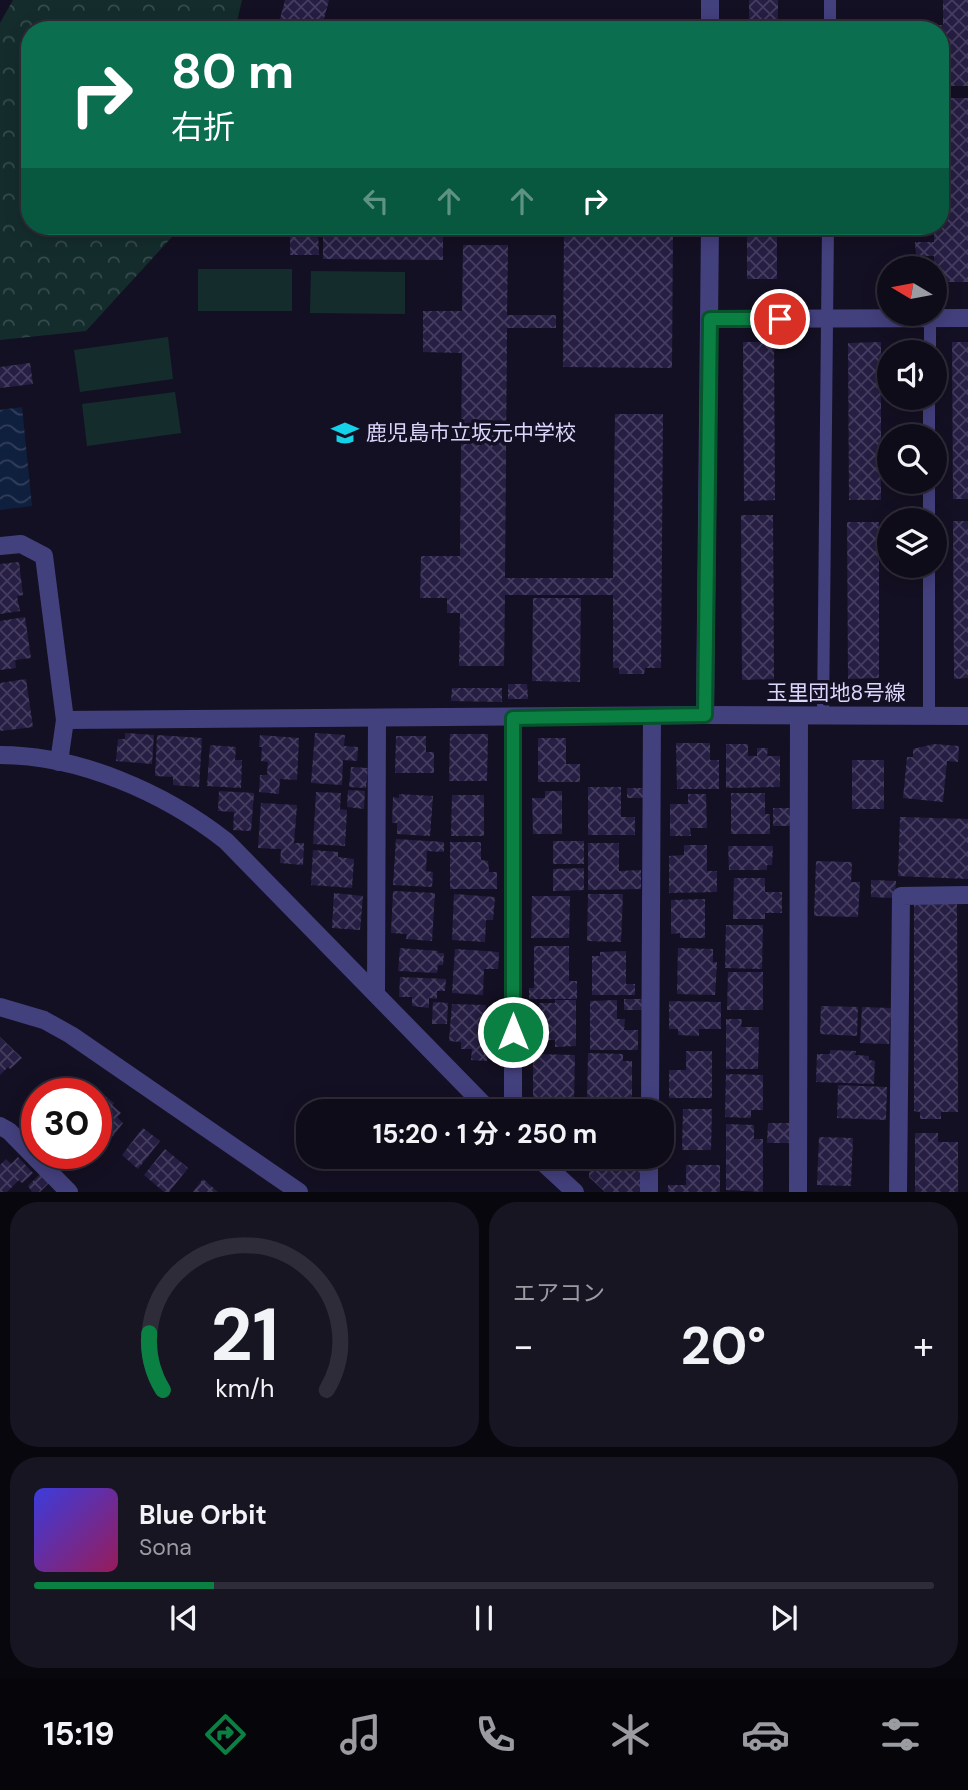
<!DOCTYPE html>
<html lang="ja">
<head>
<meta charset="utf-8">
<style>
	body { margin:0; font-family:"DM Sans","Noto Sans JP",sans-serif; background:#181523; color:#f1f3f6; height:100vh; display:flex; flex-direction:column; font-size:26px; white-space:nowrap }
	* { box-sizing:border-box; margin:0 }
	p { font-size:23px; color:#9b9ba2 }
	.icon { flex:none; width:38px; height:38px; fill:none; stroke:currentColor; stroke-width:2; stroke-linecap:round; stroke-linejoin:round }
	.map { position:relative; height:1192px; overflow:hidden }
	.sheet { display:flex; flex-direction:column; gap:10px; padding:10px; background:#08070e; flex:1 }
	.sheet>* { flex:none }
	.top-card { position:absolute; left:21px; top:21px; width:928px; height:214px; border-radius:28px; box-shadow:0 4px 18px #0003,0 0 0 2px #2f2c39; background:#0b6e4f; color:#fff; overflow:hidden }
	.needle { width:46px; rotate:280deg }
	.tools { position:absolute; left:877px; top:256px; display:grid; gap:14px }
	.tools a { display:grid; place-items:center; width:70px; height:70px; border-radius:50%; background:#0f0c1a; box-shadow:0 4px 18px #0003,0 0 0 2px #2f2c39; font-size:35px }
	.speed { position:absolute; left:21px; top:1078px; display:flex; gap:14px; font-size:35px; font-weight:700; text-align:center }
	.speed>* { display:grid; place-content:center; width:91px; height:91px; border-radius:50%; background:#0f0c1a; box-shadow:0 4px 18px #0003,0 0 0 2px #2f2c39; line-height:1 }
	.speed .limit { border:10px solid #d22; background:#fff; color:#111 }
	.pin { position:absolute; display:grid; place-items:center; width:60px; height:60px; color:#fff; margin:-30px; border:4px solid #fff; border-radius:50%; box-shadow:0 2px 7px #0007 }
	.me { position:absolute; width:77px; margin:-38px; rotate:0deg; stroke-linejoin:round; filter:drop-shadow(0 0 5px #0008) }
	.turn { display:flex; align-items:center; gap:24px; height:147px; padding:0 35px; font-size:32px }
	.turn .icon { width:91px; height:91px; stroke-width:2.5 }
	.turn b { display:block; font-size:49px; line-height:60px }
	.lanes { display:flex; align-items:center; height:66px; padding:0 35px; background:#0003; justify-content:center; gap:35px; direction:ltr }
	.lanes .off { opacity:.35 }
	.big { font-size:52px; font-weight:700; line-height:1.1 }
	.sheet .widget { flex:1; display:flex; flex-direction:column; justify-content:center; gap:10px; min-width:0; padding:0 24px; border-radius:28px; background:#181523 }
	.sheet .dial { align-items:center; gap:0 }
	.dial svg { height:182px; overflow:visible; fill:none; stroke:#2f2c39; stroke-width:7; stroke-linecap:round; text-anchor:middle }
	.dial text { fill:#f1f3f6; stroke:none }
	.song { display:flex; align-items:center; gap:21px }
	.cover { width:84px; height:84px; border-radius:10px; background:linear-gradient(135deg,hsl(240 70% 55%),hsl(330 70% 35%)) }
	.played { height:7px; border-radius:4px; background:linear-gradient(90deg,#0b8043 20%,#2f2c39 20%) }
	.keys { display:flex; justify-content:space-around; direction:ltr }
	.heat { display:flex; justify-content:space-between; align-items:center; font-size:38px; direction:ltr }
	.sheet .tiles { flex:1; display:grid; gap:10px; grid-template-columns:1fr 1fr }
	.widget:last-child { grid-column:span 2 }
	.trip { position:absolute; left:296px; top:1099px; width:378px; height:70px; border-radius:28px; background:#0f0c1a; box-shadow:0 4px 18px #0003,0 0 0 2px #2f2c39; font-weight:700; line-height:70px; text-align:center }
	.tabs { display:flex; height:112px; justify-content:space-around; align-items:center; background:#06050a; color:#9b9ba2 }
	.tabs .icon { width:49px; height:49px }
	.tabs .current { color:#0b8043 }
	.tabs b { font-size:32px; color:#f1f3f6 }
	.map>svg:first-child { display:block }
	.forest { fill:url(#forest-crowns) }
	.garden { fill:#142d2c }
	.water { fill:url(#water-waves) }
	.building { fill:url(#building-cross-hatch) }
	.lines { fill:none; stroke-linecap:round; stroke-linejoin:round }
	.service { stroke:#43407e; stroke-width:12 }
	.minor { stroke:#43407e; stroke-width:18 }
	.tertiary { stroke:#43407e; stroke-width:18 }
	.route-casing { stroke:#07532c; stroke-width:18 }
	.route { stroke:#0b8043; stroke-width:12 }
	.labels { text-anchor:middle; stroke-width:7; stroke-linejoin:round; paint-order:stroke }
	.poi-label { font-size:21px; fill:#dbd6fb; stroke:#141023; text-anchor:start }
	.street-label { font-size:21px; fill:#dbd6fb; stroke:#141023 }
</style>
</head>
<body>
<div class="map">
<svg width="968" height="1192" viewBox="0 0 968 1192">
	<defs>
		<pattern id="forest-crowns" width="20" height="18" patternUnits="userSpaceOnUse" patternTransform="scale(1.75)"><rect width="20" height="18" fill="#142d2c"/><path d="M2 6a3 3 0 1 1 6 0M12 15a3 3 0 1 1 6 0" fill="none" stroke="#364b4c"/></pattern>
		<pattern id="water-waves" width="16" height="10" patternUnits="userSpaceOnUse" patternTransform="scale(1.75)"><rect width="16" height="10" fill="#0f1f3e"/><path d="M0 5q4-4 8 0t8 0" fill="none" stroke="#313f5b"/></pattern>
		<pattern id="building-cross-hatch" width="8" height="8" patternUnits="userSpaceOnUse" patternTransform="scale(1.75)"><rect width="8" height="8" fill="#261e43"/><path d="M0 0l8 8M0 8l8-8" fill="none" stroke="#453e5f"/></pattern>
	</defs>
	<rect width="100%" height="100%" fill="#141023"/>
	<polygon class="forest" points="13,0 242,0 235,30 30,30 30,226 182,226 86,331 0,340 0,23"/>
	<g class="garden">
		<rect x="198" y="269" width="94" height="42"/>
		<polygon points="311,271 405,272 405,314 310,313"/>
		<polygon points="168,337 173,379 80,392 74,350"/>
		<polygon points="175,392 181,433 87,446 82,404"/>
	</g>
	<polygon class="water" points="22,407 32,506 0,510 0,410"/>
	<g class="building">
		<polygon points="285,0 329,0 321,30 277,30"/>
		<rect x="749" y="0" width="29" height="24"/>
		<polygon points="943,0 968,0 968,86 940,86 940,49 944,49 944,37 940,37 938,25 943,25"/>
		<polygon points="940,98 968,98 968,282 935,282 934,256 916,256 915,242 934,242 934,226 940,226"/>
		<polygon points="323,226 443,226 443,260 323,259"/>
		<polygon points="564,226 673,226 672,368 563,367"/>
		<rect x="747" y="226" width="30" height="53"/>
		<polygon points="318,230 319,255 290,255 290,231"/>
		<polygon points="463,245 508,245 507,315 556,315 556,328 507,328 505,578 613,578 615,414 663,414 661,668 645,668 644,674 619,674 619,668 613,668 613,595 505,595 504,666 459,666 460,613 447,613 447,598 420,598 421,556 460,556 462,353 423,352 423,311 462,311"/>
		<polygon points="743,342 774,342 775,500 744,501"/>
		<polygon points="881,342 881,500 849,500 848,343"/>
		<polygon points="952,342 968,342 968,499 953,499"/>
		<polygon points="30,363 33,384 0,388 0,367"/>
		<polygon points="741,515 773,515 774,679 742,680"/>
		<polygon points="953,521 968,521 968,678 954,679"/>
		<polygon points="847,522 879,522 879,678 848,679"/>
		<polygon points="19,562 23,595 17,596 20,611 0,614 0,564"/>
		<polygon points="533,598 581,598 580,682 532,681"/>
		<polygon points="25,617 31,658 15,660 16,668 0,670 0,621"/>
		<polygon points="26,679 33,727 0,731 0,683"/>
		<polygon points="508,684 527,684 528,699 508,699"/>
		<polygon points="452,688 502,688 502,702 451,701"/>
		<polygon points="125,733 154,735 152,764 116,761 118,739 125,739"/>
		<polygon points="315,733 345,735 344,746 358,747 357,761 343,760 342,785 311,783"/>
		<polygon points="450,734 488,734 487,781 449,781"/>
		<polygon points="157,735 202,738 199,787 173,785 173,777 155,776"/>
		<polygon points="260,735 299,738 297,780 280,779 279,794 259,792 260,775 267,775 268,762 261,761 262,747 259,747"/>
		<polygon points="396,736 426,736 426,752 434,752 434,773 395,773"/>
		<polygon points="538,738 566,738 566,764 580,764 580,782 538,782"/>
		<polygon points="676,743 710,743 710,760 719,760 719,789 677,789"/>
		<polygon points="726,744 748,744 748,756 757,756 757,748 768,748 767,756 780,756 780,787 726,788"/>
		<polygon points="934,744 959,746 958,762 947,761 943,802 903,798 907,757 913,757 913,749"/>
		<polygon points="210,745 236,747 235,760 242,760 241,788 207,786"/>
		<rect x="852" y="760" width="32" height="49"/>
		<polygon points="351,767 368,768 366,788 349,787"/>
		<polygon points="588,787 621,787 621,817 635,817 635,835 588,835"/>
		<rect x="627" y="788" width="18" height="10"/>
		<polygon points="348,790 365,791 364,809 347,807"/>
		<polygon points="219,791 254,793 251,831 233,830 234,812 218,811"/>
		<polygon points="545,791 562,791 562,834 533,834 532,798 545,798"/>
		<polygon points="316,792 341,793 340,809 347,810 345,846 313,844"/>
		<polygon points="731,793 765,793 765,814 770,814 770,834 731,834"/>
		<polygon points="399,794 433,796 430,836 397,834 397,823 392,823 393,797 399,798"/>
		<polygon points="688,794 706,794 707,828 690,828 691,836 670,836 670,804 688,804"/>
		<polygon points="452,795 484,795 484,836 451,836"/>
		<polygon points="261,803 297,805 294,843 304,843 303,865 280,863 281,849 258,848"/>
		<rect x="773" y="808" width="19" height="18"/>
		<polygon points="900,817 968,819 968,879 898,876"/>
		<polygon points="396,839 444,842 444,852 427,851 426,871 433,872 432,887 393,885"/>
		<rect x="553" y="841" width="31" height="23"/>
		<polygon points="450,842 481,842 481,860 488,861 489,872 497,872 497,889 450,889"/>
		<polygon points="588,843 619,843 619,871 641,870 641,889 588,890"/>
		<polygon points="684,845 707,845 707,871 717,871 717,892 669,893 669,856 684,855"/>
		<polygon points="728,846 773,846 772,865 767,865 767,870 729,870"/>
		<polygon points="313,850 338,852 338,857 354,859 352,888 311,885"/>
		<polygon points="816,861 852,862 851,882 860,882 858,917 814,916"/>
		<polygon points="584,868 584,890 553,891 553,869"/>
		<polygon points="734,878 765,878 765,892 782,892 782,913 765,913 765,919 733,919"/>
		<polygon points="871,880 896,881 895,898 871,897"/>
		<polygon points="393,891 435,893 432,941 406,939 407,934 391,933"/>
		<polygon points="334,893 363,896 360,930 332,928"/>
		<polygon points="454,894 495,897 493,920 486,920 485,942 452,940"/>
		<polygon points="588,894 623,894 621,942 587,941"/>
		<polygon points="532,896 570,896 569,938 531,938"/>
		<polygon points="705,899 705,938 680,938 680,933 671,934 671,900"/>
		<polygon points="914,903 957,903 958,1112 941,1112 941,1119 920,1119 920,1112 914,1111"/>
		<polygon points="726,925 763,925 762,969 725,968"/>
		<polygon points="534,946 569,946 569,981 577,981 577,999 529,999 529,988 534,988"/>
		<polygon points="400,948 438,951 438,953 444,953 443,965 438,965 437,973 398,971"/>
		<polygon points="678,948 713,949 713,962 717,962 715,995 677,994"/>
		<polygon points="455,949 499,952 498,969 484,969 483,995 452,993"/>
		<polygon points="626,951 626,984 635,984 635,995 592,995 592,956 600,956 600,952"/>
		<polygon points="728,972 763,972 763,1010 727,1010"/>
		<polygon points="400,977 446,979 445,991 437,991 437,999 429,998 429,1008 412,1006 412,997 399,997"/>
		<rect x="624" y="999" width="19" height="11"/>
		<polygon points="555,1000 576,1000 576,1046 555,1047 555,1040 539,1040 539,1035 527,1035 527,1012 540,1012 539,1003 555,1003"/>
		<polygon points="617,1000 617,1019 625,1019 624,1030 638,1030 638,1050 590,1050 590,1001"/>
		<polygon points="669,1001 721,1002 721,1029 699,1029 699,1036 678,1035 678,1029 669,1029"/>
		<polygon points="433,1002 448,1003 447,1024 432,1024"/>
		<polygon points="452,1004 486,1005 485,1022 489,1022 487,1061 471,1060 472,1049 461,1049 461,1042 449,1041"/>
		<polygon points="821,1006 858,1007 857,1036 820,1034"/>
		<polygon points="862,1007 891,1008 889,1044 860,1043"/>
		<polygon points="726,1019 742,1019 741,1027 759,1027 758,1069 726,1069"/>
		<polygon points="0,1037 22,1058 10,1069 8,1067 0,1075"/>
		<polygon points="830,1050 856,1051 855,1055 869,1056 869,1060 875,1061 874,1084 816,1082 817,1054 830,1054"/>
		<polygon points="686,1051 712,1051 712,1098 669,1098 669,1070 686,1070"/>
		<polygon points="588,1053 623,1054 623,1061 632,1061 632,1105 587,1104"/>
		<polygon points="533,1054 575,1055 574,1101 533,1101"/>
		<polygon points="726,1074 763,1075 763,1110 751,1110 751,1118 725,1117"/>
		<polygon points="838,1085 887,1087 886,1120 837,1118"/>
		<polygon points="95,1088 114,1103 112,1105 121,1113 117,1117 123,1123 106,1145 96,1137 96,1094 90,1094"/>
		<polygon points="532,1104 572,1104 572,1108 580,1107 580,1111 532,1111"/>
		<polygon points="683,1109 712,1109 711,1150 682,1150"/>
		<polygon points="768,1123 790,1123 790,1143 767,1143"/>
		<polygon points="726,1124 754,1125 754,1139 763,1139 763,1192 726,1190"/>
		<polygon points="143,1128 160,1141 138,1169 122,1155"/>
		<polygon points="915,1133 938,1133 938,1142 958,1142 958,1192 915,1192"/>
		<polygon points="819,1137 853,1138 851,1186 817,1185"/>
		<polygon points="165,1149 188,1168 169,1192 164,1192 144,1175"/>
		<polygon points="18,1157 33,1173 22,1183 19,1180 7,1192 0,1192 0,1165 6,1159 11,1164"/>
		<polygon points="589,1160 640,1160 640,1192 605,1192 589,1177"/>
		<polygon points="686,1165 720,1165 720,1192 668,1192 668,1185 686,1185"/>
		<polygon points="40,1174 49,1183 40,1192 32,1192 28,1186"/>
		<polygon points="203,1179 218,1192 193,1192"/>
	</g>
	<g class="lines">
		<g class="service">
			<polyline points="830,30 830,0"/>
			<polyline points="930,352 930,318"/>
			<polyline points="929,436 929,397"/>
			<polyline points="929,520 929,481"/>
			<polyline points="823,716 828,226"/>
			<polyline points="929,716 929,565"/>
		</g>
		<g class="minor">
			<polyline points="710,30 710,0"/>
			<polyline points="710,319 968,318"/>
			<polyline points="0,546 21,544 44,556 65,720 59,762"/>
			<polyline points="705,715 710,226"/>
			<polyline points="65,720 705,715 968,716"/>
			<path d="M0,755c79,0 165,38 226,86l264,270"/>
			<polyline points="376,994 377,718"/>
			<polyline points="513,1111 513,718"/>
			<polyline points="650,1111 652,717"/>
			<polyline points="0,1126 9,1131 69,1192"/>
			<polyline points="537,1157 575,1192"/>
			<polyline points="649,1192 649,1157"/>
			<polyline points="798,1192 799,716"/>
			<polyline points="898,1192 901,896 968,895"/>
		</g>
		<polyline class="tertiary" points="0,1007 44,1020 71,1035 299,1192"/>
	</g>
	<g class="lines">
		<defs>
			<polyline id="route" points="513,1032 513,718 705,715 710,319 780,319"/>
		</defs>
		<use href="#route" class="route-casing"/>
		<use href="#route" class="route"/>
	</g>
	<defs>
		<symbol id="school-bare" viewBox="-9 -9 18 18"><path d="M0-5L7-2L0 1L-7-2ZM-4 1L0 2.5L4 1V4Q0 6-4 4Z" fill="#15d2e9" stroke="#141023" stroke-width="2.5" paint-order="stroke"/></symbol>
	</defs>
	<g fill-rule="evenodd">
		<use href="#school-bare" x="326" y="414" width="38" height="38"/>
	</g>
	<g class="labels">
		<g class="poi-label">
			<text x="366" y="440">鹿児島市立坂元中学校</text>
		</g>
		<g class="street-label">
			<text x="836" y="700">玉里団地8号線</text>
		</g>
	</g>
</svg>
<div class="tools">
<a><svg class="needle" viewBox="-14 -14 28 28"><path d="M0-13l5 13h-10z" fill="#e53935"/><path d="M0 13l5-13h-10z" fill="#9b9ba2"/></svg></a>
<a><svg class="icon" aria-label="sound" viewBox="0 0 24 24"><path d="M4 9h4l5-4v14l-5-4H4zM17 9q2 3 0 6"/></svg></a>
<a><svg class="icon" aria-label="search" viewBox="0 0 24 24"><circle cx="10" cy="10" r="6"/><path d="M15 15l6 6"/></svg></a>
<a><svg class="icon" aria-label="layers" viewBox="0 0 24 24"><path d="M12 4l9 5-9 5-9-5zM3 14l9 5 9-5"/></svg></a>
</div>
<div class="speed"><div class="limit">30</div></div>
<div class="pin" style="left:780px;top:319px;background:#d93025"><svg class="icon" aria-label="arrive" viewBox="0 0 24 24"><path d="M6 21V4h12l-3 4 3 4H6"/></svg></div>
<svg class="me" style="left:513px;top:1032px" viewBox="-20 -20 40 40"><circle r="17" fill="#0b8043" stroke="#fff" stroke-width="3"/><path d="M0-11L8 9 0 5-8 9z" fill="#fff"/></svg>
<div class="trip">15:20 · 1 分 · 250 m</div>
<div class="top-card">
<div class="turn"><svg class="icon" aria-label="right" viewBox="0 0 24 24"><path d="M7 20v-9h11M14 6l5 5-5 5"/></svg><div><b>80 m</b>右折</div></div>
<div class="lanes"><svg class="icon off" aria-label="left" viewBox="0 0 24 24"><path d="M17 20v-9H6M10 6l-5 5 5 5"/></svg><svg class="icon off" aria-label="ahead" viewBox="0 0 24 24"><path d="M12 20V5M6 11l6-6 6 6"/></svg><svg class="icon off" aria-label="ahead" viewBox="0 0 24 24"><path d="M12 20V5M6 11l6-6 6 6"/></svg><svg class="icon" aria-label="right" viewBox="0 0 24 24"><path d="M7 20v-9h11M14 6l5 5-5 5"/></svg></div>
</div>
</div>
<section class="sheet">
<div class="tiles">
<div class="widget dial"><svg viewBox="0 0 100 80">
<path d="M14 69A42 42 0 1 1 86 69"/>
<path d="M14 69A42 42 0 0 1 8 44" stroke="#0b8043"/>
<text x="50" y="56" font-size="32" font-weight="700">21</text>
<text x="50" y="72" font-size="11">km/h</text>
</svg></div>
<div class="widget"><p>エアコン</p>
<div class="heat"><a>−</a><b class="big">20°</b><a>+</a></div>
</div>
<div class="widget">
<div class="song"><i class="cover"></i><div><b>Blue Orbit</b><p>Sona</p></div></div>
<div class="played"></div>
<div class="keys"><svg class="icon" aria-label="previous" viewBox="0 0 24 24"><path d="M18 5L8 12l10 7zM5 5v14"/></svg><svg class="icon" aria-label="pause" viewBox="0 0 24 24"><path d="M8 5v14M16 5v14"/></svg><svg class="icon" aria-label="next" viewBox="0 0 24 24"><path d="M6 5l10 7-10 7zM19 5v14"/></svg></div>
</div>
</div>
</section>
<nav class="tabs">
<b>15:19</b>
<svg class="icon current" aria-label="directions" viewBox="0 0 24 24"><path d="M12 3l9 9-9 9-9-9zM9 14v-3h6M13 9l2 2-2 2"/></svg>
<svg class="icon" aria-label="music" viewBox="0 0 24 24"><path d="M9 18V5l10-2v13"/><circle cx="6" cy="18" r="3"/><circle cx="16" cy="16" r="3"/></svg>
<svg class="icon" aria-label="phone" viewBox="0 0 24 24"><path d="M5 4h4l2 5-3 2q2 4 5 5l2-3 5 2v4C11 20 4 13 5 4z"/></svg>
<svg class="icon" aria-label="climate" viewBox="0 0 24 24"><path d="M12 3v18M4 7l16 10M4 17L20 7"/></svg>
<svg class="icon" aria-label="car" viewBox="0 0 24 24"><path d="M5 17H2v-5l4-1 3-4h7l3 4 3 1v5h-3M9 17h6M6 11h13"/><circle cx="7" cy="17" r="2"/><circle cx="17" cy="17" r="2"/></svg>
<svg class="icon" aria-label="filters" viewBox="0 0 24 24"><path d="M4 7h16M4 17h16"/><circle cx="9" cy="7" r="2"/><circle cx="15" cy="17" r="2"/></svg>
</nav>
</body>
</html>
